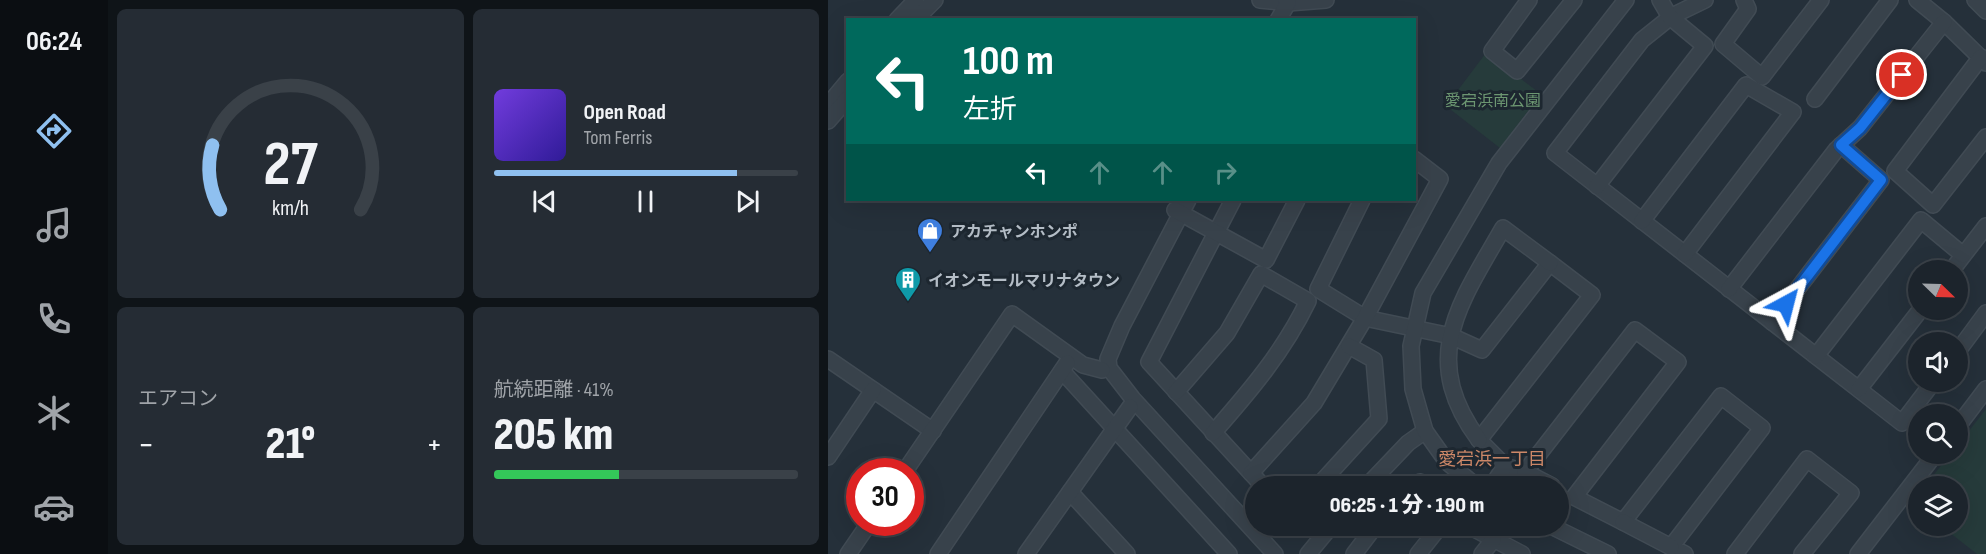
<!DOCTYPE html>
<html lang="ja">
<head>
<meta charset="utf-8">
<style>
	body { margin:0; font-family:"Sofia Sans Condensed","Noto Sans JP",sans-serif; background:#252c34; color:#f1f3f6; height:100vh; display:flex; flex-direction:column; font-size:22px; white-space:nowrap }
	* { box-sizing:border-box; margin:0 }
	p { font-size:20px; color:#a0a4a9 }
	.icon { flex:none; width:33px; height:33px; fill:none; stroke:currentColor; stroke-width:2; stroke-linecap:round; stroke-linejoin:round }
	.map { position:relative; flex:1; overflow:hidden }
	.side { display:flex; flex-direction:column; gap:9px; padding:9px; background:#0f1418; width:720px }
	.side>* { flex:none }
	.banner { position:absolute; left:18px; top:18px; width:570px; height:183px; border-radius:0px; box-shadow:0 6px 24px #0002,0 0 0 2px #3a4148; background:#00695c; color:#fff; overflow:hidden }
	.needle { width:39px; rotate:113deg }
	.tools { position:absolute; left:1080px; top:260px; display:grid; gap:12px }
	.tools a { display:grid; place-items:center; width:60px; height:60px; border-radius:50%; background:#1c242c; box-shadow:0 6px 24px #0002,0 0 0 2px #3a4148; font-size:30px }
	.speed { position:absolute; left:18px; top:458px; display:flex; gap:12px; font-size:30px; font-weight:700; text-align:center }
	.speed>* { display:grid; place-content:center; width:78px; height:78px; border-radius:50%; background:#1c242c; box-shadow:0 6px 24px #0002,0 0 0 2px #3a4148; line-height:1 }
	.speed .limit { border:9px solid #d22; background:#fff; color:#111 }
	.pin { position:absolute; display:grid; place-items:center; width:51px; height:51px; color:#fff; margin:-26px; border:3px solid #fff; border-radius:50%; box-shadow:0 2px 6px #0007 }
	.me { position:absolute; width:66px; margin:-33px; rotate:38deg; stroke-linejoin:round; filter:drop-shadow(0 0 4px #0008) }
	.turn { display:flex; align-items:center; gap:21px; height:126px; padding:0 18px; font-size:27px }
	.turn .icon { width:78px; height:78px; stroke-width:2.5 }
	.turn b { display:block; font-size:42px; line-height:51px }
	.lanes { display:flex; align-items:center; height:57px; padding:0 18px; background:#0003; justify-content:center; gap:30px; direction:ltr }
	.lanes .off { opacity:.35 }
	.big { font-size:45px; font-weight:800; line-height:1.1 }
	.side .card { flex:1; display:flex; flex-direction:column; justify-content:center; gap:9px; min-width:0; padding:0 21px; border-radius:9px; background:#252c34 }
	.side .dial { align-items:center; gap:0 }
	.dial svg { height:156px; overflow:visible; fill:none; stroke:#3a4148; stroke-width:7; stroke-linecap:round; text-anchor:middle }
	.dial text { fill:#f1f3f6; stroke:none }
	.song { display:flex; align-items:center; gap:18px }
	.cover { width:72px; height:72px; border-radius:9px; background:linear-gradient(135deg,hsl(260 70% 55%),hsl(250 70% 35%)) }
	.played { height:6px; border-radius:3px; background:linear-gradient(90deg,#8fc0f0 80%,#3a4148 80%) }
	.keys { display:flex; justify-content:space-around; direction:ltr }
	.heat { display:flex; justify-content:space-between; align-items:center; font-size:33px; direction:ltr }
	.charge { height:9px; border-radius:4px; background:linear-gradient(90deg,#34c759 41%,#3a4148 0) }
	.side .tiles { flex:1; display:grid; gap:9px; grid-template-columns:repeat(2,1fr) }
	.trip { position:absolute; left:417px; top:476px; width:324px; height:60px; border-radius:30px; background:#1c242c; box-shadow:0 6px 24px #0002,0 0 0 2px #3a4148; font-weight:800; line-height:60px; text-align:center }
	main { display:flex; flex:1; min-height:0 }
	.dock { display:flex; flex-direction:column; width:108px; justify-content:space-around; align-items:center; background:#0b0e12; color:#a0a4a9 }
	.dock .icon { width:42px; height:42px }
	.dock .selected { color:#8fc0f0 }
	.dock b { font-size:27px; color:#f1f3f6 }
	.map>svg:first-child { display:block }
	.green { fill:#263b3b }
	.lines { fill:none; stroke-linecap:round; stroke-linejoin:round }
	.minor-casing { stroke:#414b54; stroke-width:18 }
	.minor { stroke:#38424b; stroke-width:15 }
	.route-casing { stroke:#114b97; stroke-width:15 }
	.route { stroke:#1a73e8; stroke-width:10 }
	.labels { text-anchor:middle; stroke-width:6; stroke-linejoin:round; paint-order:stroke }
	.park-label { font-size:16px; fill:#6c9671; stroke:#1d2730 }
	.poi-label { font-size:16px; font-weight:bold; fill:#b4bdc6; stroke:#1d2730; text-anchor:start }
	.neighbourhood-label { font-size:18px; fill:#cd8868; stroke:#1d2730 }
</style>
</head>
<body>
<main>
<nav class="dock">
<b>06:24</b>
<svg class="icon selected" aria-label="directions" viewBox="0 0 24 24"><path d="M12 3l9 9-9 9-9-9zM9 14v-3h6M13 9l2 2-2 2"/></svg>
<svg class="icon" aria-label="music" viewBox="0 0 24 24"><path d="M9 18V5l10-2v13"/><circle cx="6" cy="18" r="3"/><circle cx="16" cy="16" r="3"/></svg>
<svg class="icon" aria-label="phone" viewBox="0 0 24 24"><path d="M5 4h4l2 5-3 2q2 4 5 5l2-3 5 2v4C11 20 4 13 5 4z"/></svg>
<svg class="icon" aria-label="climate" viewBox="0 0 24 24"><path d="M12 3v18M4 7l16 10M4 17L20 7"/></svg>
<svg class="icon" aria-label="car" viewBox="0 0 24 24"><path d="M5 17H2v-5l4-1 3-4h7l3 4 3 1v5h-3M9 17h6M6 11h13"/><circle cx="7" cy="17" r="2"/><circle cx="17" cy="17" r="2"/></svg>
</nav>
<section class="side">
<div class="tiles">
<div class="card dial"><svg viewBox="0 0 100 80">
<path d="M14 69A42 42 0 1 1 86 69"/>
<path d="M14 69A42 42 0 0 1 10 36" stroke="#8fc0f0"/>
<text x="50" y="56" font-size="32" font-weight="700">27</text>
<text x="50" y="72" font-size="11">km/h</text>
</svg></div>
<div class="card">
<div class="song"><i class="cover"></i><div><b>Open Road</b><p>Tom Ferris</p></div></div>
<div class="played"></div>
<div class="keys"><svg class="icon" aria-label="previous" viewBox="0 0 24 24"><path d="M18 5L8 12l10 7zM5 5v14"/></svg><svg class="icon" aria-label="pause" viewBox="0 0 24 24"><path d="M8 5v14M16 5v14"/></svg><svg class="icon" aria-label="next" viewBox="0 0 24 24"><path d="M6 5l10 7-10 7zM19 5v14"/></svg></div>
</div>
<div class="card"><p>エアコン</p>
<div class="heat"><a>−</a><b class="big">21°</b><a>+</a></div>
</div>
<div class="card"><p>航続距離 · 41%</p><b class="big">205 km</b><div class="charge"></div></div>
</div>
</section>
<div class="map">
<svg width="1158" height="554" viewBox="0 0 1158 554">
	<rect width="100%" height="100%" fill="#25303a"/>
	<g class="green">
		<polygon points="658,53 713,94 672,148 618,106"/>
		<polygon points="1158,409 1158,554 1149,554 1112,525 1130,525 1130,486 1097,486 1123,453 1130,453 1130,445"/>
	</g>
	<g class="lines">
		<defs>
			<g id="minor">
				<polyline points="432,0 460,3 498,0"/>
				<polyline points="701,0 664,51 689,71 746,0"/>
				<polyline points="877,0 844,16 814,40 727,153 1074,423 1106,381"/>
				<polyline points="916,0 920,9 895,44 934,77 993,0"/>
				<polyline points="1089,0 1116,22 1158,63"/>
				<polyline points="1147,0 1158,11"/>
				<polyline points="69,20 88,0"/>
				<polyline points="87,20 107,0"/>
				<polyline points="450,20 460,3 458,0"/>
				<polyline points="1153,57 1067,171 1105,205 1158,137"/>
				<polyline points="987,99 1062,0"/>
				<polyline points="0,105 20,81"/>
				<polyline points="0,121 20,98"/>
				<polyline points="769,186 877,46 842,17 832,0"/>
				<polyline points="360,200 294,326 280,359 281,368 305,399 447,554"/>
				<polyline points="405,200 321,362 423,473"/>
				<polyline points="534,200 490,289 537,318 623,336 654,350 722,263 764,295 651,440 677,466 697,472 807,330 850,362 746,497 795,522 893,396 934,428 843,547 857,554"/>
				<polyline points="347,210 438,260 469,200"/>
				<polyline points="814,221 918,85 965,112 857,254"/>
				<polyline points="1124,270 1158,226"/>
				<polyline points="901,289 1008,150 1032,128 1116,22"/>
				<polyline points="944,322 1053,180 1013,145"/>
				<polyline points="1130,351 1158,313"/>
				<polyline points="988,356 1093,220 1135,255"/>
				<polyline points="0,359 105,431"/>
				<polyline points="234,371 401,554"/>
				<polyline points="1031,389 1093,309"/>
				<path d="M348,392l51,-59 34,-59 47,27c-24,50 -58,90 -95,132"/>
				<polyline points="1130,426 1158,389"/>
				<path d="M651,440c-61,-82 -19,-137 24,-212l47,35"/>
				<polyline points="0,457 45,390"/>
				<polyline points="77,471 184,314 255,365 274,370"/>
				<polyline points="697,472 724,486"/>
				<polyline points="435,486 423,473 486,403 537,318 612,179 586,159"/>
				<polyline points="490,486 551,419 546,360 521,346"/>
				<polyline points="539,486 580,443 597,431"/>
				<polyline points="587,486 592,482 595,486"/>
				<polyline points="648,486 619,462 597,431 585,389 583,346 595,293 671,163 798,0"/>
				<polyline points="664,486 677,466"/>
				<polyline points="242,492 299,554"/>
				<polyline points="795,522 843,547"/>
				<polyline points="639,525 694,554"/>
				<polyline points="721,525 780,554"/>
				<polyline points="20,554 42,522"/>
				<polyline points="110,554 239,363"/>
				<polyline points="198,554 302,407"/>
				<polyline points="480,554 504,525"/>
				<polyline points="526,554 548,525"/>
				<polyline points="590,554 613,525"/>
				<polyline points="654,554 665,540"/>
				<polyline points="907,554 979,459 1023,493 974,554"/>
				<polyline points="1030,554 1108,453"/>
			</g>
		</defs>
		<use href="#minor" class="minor-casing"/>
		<use href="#minor" class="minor"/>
	</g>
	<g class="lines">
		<defs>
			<polyline id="route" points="958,304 1053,180 1013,145 1032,128 1074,75"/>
		</defs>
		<use href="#route" class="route-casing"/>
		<use href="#route" class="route"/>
	</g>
	<defs>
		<symbol id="shop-pin" viewBox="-11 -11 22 30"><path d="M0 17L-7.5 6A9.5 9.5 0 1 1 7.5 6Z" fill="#3f7fe0" stroke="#1d2730"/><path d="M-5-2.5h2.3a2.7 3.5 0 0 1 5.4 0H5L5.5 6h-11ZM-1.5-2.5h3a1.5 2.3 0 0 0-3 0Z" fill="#fff"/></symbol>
		<symbol id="building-pin" viewBox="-11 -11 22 30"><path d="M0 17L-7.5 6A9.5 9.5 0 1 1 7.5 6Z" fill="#0f9aa8" stroke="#1d2730"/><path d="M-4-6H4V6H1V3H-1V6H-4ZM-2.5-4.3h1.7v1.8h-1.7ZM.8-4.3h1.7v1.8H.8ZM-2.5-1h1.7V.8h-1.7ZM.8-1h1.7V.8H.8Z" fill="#fff"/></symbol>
	</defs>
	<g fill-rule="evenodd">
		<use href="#shop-pin" x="87" y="216" width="30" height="40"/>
		<use href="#building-pin" x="65" y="265" width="30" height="40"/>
	</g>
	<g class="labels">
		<g class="park-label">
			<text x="665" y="106">愛宕浜南公園</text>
		</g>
		<g class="poi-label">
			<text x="122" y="237">アカチャンホンポ</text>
			<text x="100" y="286">イオンモールマリナタウン</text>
		</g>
		<g class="neighbourhood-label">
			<text x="664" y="465">愛宕浜一丁目</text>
		</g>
	</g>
</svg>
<div class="tools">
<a><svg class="needle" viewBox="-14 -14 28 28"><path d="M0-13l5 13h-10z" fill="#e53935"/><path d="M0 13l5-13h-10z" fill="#a0a4a9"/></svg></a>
<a><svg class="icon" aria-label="sound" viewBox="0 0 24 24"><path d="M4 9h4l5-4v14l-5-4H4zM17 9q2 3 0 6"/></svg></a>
<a><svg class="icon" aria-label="search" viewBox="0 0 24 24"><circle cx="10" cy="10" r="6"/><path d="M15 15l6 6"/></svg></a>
<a><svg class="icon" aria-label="layers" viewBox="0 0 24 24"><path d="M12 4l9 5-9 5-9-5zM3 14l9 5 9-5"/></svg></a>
</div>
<div class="speed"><div class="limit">30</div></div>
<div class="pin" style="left:1074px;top:75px;background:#d93025"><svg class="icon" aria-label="arrive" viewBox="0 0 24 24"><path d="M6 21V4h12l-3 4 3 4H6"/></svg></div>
<svg class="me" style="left:958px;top:304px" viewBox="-20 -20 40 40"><path d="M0-17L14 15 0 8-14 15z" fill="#1a73e8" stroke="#fff" stroke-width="4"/></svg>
<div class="trip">06:25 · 1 分 · 190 m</div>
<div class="banner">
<div class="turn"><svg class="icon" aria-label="left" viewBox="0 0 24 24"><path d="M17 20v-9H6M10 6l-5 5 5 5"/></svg><div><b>100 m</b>左折</div></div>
<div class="lanes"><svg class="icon" aria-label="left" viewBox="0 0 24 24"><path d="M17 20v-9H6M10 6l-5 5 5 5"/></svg><svg class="icon off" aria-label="ahead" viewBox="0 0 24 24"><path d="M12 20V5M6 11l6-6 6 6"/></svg><svg class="icon off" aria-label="ahead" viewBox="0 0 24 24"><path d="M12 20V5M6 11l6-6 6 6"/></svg><svg class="icon off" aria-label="right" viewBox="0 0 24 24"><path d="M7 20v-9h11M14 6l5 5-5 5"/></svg></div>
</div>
</div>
</main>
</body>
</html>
